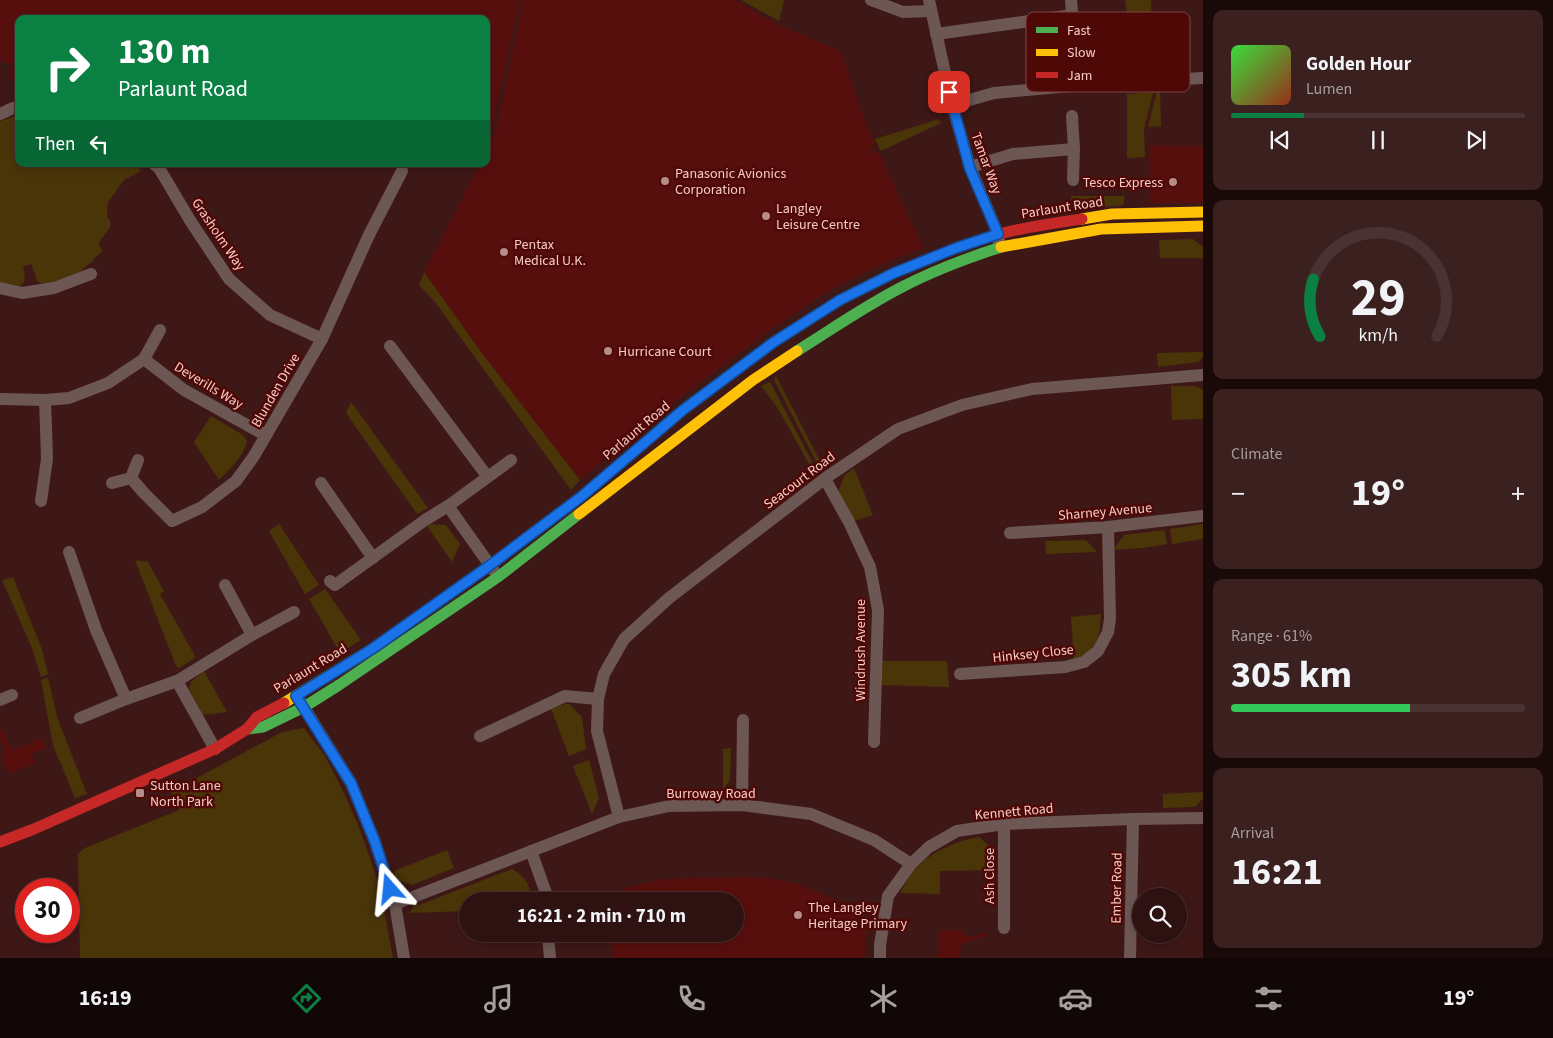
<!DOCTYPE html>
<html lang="en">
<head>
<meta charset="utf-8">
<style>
	body { margin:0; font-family:"Source Sans 3",sans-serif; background:#3a201f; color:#f1f3f6; height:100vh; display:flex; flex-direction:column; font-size:19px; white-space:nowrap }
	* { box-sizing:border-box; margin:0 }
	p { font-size:16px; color:#a79e9f }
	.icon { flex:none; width:28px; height:28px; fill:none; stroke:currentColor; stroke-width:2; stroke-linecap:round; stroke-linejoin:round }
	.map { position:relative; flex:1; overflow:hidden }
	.drawer { display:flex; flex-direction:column; gap:10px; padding:10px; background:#190a09; width:350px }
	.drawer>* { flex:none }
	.banner { position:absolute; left:15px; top:15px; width:475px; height:152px; border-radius:10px; box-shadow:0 2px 8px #0003,0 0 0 1px #493231; background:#0b8043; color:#fff; overflow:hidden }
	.buttons { position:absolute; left:1132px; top:888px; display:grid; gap:10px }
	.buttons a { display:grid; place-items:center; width:55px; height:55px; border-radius:50%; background:#2e1211; box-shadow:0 2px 8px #0003,0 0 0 1px #493231; font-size:25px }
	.speed { position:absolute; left:15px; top:878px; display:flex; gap:10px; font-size:25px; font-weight:700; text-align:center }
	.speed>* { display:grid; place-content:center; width:65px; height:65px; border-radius:50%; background:#2e1211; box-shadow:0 2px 8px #0003,0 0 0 1px #493231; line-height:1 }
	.speed .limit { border:8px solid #d22; background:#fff; color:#111 }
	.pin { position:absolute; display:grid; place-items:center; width:42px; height:42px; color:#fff; margin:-21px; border-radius:10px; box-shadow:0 2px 8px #0006 }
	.me { position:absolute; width:55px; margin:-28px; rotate:342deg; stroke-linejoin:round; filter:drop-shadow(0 0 4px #0008) }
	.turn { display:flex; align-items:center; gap:18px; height:105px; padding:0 20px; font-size:22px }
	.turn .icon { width:65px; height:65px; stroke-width:2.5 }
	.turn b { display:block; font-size:35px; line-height:42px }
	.then { display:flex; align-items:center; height:48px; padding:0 20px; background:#0003; gap:10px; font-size:19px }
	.big { font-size:38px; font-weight:700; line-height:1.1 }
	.drawer .tile { flex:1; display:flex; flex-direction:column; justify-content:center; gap:8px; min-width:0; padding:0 18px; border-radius:10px; background:#3a201f }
	.drawer .dial { align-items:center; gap:0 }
	.dial svg { height:130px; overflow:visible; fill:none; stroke:#493231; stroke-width:7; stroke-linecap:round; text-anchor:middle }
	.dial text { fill:#f1f3f6; stroke:none }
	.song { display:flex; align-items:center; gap:15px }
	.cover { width:60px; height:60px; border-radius:8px; background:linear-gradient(135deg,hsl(120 70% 55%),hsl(10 70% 35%)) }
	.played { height:5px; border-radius:2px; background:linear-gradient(90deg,#0b8043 25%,#493231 25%) }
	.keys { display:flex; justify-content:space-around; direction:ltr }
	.heat { display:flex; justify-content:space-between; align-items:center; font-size:28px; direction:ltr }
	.charge { height:8px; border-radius:4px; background:linear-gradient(90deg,#34c759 61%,#493231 0) }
	.trip { position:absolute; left:459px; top:892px; width:285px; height:50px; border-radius:25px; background:#2e1211; box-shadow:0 2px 8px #0003,0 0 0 1px #493231; font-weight:700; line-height:50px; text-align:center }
	.dock { display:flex; height:80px; justify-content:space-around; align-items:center; background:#120707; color:#a79e9f }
	.dock .icon { width:35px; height:35px }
	.dock .current { color:#0b8043 }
	.dock b { font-size:22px; color:#f1f3f6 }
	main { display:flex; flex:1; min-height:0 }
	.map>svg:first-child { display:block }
	.built { fill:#570f0d }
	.green { fill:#4a3509 }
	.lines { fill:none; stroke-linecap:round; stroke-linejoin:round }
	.street { stroke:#6c5754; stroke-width:12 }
	.fast { stroke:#4caf50; stroke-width:11 }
	.slow { stroke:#ffc107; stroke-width:11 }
	.jam { stroke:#c62828; stroke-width:11 }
	.route-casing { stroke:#114b97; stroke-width:12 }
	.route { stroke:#1a73e8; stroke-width:9 }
	.poi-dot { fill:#b68c88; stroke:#4e0907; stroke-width:2 }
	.labels { text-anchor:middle; stroke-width:5; stroke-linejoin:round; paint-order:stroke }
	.street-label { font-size:14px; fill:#f6cbc5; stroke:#4e0907 }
	.poi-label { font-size:14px; fill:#f6cbc5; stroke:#4e0907; text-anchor:start }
	.key { fill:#4e0907; stroke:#804340; stroke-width:1 }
	.key-label { font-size:14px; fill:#f6cbc5 }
</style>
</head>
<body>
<main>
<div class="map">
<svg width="1203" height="958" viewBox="0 0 1203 958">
	<rect width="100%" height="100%" fill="#3e1817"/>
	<g class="built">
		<polygon points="0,0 520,0 491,133 486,132 486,19 19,19 19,87 15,79 12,80 8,71 12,68 11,64 0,61"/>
		<polygon points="523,0 735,0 778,25 841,51 866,125 876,145 871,147 873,154 879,152 923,248 879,266 830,290 773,328 677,400 580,480 481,352 424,272 480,164 486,164 486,151 497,127"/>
		<polygon points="1149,145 1203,146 1203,203 1150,203"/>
		<polygon points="0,725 12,750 42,738 46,748 32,753 36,763 9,774 2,760 4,758 2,753 5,751 0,739"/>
		<polygon points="754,877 769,878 799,884 854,908 868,922 867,923 865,958 613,958 611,934 735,934 735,901 609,901 609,895 627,888 657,880 681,878"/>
		<polygon points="939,930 961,930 963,934 972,937 986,932 986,936 962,944 961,946 960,958 938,958"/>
	</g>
	<g class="green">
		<polygon points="741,0 784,0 779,21"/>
		<polygon points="1125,0 1151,0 1154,69 1132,69 1131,43"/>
		<polygon points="1157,91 1160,91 1161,126 1148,127"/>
		<polygon points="1153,92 1144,130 1145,157 1127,158 1127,94"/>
		<path d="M19,115v49h117l5,7 -17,9 -16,22 -1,15 3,4v6l-12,17 5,7 -10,8 1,1 -16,13 -31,11 -7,-1 -3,-3 -6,-16 -8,2c6,23 -4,22 -23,19v-164z"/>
		<polygon points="939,119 941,123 881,151 875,139"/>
		<polygon points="1071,196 1125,196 1123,205 1071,210"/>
		<polygon points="1193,239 1203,247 1203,258 1160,258 1159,240"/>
		<polygon points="424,272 481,352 580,480 571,490 435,302 419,285"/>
		<polygon points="1203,352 1203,357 1198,362 1158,367 1157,353"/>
		<polygon points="776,376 822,465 819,467 774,380"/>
		<polygon points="770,382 816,469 813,471 777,407 761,386"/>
		<polygon points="1171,386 1195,386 1203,390 1203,419 1172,420"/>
		<polygon points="351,402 428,508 417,514 346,413"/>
		<path d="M211,416l32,19 4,6c-3,15 -17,28 -28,39l-25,-38z"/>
		<polygon points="854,468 873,515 854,521 838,493 844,476"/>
		<polygon points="279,524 319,585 305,594 269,531"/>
		<polygon points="431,524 446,525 460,544 452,562 427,526"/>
		<polygon points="1203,524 1203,539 1172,544 1170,529"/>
		<polygon points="1165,530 1167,544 1143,548 1113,550 1124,535"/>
		<polygon points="1086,540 1097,552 1046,554 1045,541"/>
		<polygon points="135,560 148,562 164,591 160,594 194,654 195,658 179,668 176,666"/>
		<polygon points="13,577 42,649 48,674 41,677 32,648 2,580"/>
		<polygon points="325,589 361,640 340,653 309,599"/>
		<path d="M1101,614c-1,23 -4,37 -27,46l-3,-43z"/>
		<polygon points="879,661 947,661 949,687 880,685"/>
		<polygon points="204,671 227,712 203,715 189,689 191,682"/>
		<polygon points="48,677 57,717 87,794 75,798 53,745 41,680"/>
		<polygon points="565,704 569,704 582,717 586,749 569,756 551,709"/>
		<polygon points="304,728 325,756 343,791 359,827 379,884 393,958 80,958 78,854 85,848 179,810 171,792 282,732"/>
		<polygon points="731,748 730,780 723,790 723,749"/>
		<polygon points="589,760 599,798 592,814 573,766"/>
		<polygon points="1203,792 1203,798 1195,807 1163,808 1163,794"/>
		<path d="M979,837l12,11 2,22 -53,1v23l-40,-1c5,-9 11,-20 18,-27 13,-14 42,-26 61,-29z"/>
		<polygon points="447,850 454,868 412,885 395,879 394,871"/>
		<path d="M512,869c15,10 17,14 21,32h-65l-1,10 -58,2 6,-8h4z"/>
	</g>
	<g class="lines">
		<g class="street">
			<polyline points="871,0 903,12 931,11"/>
			<polyline points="929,0 952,105 970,167 998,234 999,242"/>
			<polyline points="1071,0 1075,47"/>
			<polyline points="936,34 1073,15"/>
			<polyline points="952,105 994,93 1081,85 1203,78"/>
			<polyline points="0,114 13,108 19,108"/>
			<polyline points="1072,116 1074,149 1073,180"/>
			<polyline points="154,164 159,168 191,222 229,279 270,315 322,339"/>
			<polyline points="970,167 1013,154 1074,149"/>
			<polyline points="0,288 22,293 54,288 91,274"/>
			<polyline points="390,346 487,476"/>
			<polyline points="144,359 160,330"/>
			<polyline points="0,399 45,400 69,398 108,383 144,359 184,390 265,435"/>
			<polyline points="131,478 138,460"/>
			<polyline points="825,479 849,522 870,567 878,610 874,742"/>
			<polyline points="112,483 131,478 143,492 172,521 202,507 236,481 254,456 322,339 369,235 402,171"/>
			<polyline points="321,483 373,558"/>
			<polyline points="41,501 47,459 45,400"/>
			<polyline points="1010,533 1108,527 1203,516"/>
			<polyline points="69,552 96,630 126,699"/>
			<polyline points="494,571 448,506 511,460"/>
			<polyline points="330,581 335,585 425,520 448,506"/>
			<polyline points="225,585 252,635"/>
			<polyline points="960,674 1065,667 1084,662 1098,651 1108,632 1110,619 1108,527"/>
			<polyline points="0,700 12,695"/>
			<polyline points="300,701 351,783 375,842 395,904 404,958"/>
			<polyline points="80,718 126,699 177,681"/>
			<polyline points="480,736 565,696 598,699"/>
			<polyline points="215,749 177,681 252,635 294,612"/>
			<polyline points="742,805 743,720"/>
			<polyline points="619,817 597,731 598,699 604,674 624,639 669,598 827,477 898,429 962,405 1032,389 1203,375"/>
			<polyline points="531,851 546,893 546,901"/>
			<polyline points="395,904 619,817 669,806 742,805 811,814 874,840 911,864"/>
			<polyline points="1004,928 1004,824"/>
			<polyline points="548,934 550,958"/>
			<polyline points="880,958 880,945 888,896 911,864 929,847 957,831 1004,824 1133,819 1203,818"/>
			<polyline points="1130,958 1133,819"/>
		</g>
		<g class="fast">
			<path d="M797,351c35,-22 68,-45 105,-64 31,-16 65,-29 99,-40"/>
			<polyline points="534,532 582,496 683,410 774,342 840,300 894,273 909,267"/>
			<polyline points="247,729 263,727 304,707 339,685 498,577 579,514"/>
		</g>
		<g class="slow">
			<polyline points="1082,219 1112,214 1203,212"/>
			<polyline points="1001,247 1101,229 1203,226"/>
			<polyline points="579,514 753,380 797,351"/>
			<polyline points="284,703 372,649 489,566 534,532"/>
		</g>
		<g class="jam">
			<path d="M909,267c29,-12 59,-25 90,-33 27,-7 55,-11 83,-15"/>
			<polyline points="0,842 34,829 215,749 247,729 257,717 284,703"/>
		</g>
	</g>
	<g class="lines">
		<defs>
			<polyline id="route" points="390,889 375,842 351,783 296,696 372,649 489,566 582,496 683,410 774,342 840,300 894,273 956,248 998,234 970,169 949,92"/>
		</defs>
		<use href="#route" class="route-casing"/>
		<use href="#route" class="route"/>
	</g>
	<g class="poi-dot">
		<circle cx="665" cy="181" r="5"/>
		<circle cx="1173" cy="182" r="5"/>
		<circle cx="766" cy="216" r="5"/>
		<circle cx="504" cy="252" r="5"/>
		<circle cx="608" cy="351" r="5"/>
		<rect x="135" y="788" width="10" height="10" rx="2.5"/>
		<circle cx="798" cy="915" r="5"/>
	</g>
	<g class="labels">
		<g class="street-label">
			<text transform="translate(987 163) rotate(70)" y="5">Tamar Way</text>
			<text transform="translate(1062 207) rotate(-9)" y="5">Parlaunt Road</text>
			<text transform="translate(219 234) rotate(56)" y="5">Grasholm Way</text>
			<text transform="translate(209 385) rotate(31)" y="5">Deverills Way</text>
			<text transform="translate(275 390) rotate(-60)" y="5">Blunden Drive</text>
			<text transform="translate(636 430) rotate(-40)" y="5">Parlaunt Road</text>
			<text transform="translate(799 480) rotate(-37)" y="5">Seacourt Road</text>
			<text transform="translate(1105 511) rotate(-5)" y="5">Sharney Avenue</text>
			<text transform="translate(860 650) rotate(-90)" y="5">Windrush Avenue</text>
			<text transform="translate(1033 653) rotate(-6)" y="5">Hinksey Close</text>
			<text transform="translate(310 668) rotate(-31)" y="5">Parlaunt Road</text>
			<text x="711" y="798">Burroway Road</text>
			<text transform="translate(1014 811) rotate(-5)" y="5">Kennett Road</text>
			<text transform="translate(989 876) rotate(-90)" y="5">Ash Close</text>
			<text transform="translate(1116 888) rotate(-89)" y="5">Ember Road</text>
		</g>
		<g class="poi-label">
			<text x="675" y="178">Panasonic Avionics<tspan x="675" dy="16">Corporation</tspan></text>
			<text x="1163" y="187" text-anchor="end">Tesco Express</text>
			<text x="776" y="213">Langley<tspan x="776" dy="16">Leisure Centre</tspan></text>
			<text x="514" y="249">Pentax<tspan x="514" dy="16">Medical U.K.</tspan></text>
			<text x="618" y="356">Hurricane Court</text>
			<text x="150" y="790">Sutton Lane<tspan x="150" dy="16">North Park</tspan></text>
			<text x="808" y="912">The Langley<tspan x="808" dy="16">Heritage Primary</tspan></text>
		</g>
	</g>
	<rect x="1026" y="12" width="164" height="80" rx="8" class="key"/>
	<rect x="1036" y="27" width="22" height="6" fill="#4caf50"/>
	<rect x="1036" y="49" width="22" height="7" fill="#ffc107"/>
	<rect x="1036" y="72" width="22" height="6" fill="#c62828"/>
	<g class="key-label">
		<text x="1067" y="35">Fast</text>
		<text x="1067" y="57">Slow</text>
		<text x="1067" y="80">Jam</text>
	</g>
</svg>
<div class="buttons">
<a><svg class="icon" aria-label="search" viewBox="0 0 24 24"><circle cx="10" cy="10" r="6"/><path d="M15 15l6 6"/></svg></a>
</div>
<div class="speed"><div class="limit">30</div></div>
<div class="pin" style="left:949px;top:92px;background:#d93025"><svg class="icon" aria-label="arrive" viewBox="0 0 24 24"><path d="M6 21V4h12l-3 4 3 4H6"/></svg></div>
<svg class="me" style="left:390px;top:889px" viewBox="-20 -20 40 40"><path d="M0-17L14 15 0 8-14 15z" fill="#1a73e8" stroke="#fff" stroke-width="4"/></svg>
<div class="trip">16:21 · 2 min · 710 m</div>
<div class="banner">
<div class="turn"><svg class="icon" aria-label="right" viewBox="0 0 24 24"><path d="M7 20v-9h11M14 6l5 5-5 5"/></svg><div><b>130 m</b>Parlaunt Road</div></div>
<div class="then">Then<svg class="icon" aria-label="left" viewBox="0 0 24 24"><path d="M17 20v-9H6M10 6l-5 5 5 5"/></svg></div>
</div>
</div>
<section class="drawer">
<div class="tile">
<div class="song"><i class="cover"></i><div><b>Golden Hour</b><p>Lumen</p></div></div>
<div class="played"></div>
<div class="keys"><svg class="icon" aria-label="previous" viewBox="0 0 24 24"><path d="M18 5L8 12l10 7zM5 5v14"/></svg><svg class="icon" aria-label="pause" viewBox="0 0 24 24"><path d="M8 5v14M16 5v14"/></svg><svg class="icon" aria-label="next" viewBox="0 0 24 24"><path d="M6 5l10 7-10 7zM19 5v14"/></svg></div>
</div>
<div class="tile dial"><svg viewBox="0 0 100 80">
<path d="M14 69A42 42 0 1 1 86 69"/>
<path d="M14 69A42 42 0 0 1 10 34" stroke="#0b8043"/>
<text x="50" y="56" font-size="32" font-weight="700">29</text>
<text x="50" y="72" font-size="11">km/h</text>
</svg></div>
<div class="tile"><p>Climate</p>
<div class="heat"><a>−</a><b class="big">19°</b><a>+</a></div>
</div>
<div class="tile"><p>Range · 61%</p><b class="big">305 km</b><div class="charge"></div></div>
<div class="tile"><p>Arrival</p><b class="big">16:21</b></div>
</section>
</main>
<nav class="dock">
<b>16:19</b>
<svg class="icon current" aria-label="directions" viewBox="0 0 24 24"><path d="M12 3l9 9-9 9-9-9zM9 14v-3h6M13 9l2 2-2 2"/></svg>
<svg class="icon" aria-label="music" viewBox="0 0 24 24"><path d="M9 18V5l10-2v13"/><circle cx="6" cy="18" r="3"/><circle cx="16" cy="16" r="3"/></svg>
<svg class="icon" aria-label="phone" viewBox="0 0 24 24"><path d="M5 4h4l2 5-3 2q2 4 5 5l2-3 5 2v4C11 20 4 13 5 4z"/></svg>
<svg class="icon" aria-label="climate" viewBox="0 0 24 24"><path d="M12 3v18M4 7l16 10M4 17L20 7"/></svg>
<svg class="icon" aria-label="car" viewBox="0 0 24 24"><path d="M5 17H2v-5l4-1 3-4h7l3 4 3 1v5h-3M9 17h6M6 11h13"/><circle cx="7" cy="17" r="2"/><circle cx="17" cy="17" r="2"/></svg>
<svg class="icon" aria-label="filters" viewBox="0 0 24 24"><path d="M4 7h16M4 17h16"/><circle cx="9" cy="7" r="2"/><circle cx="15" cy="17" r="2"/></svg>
<b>19°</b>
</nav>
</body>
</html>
